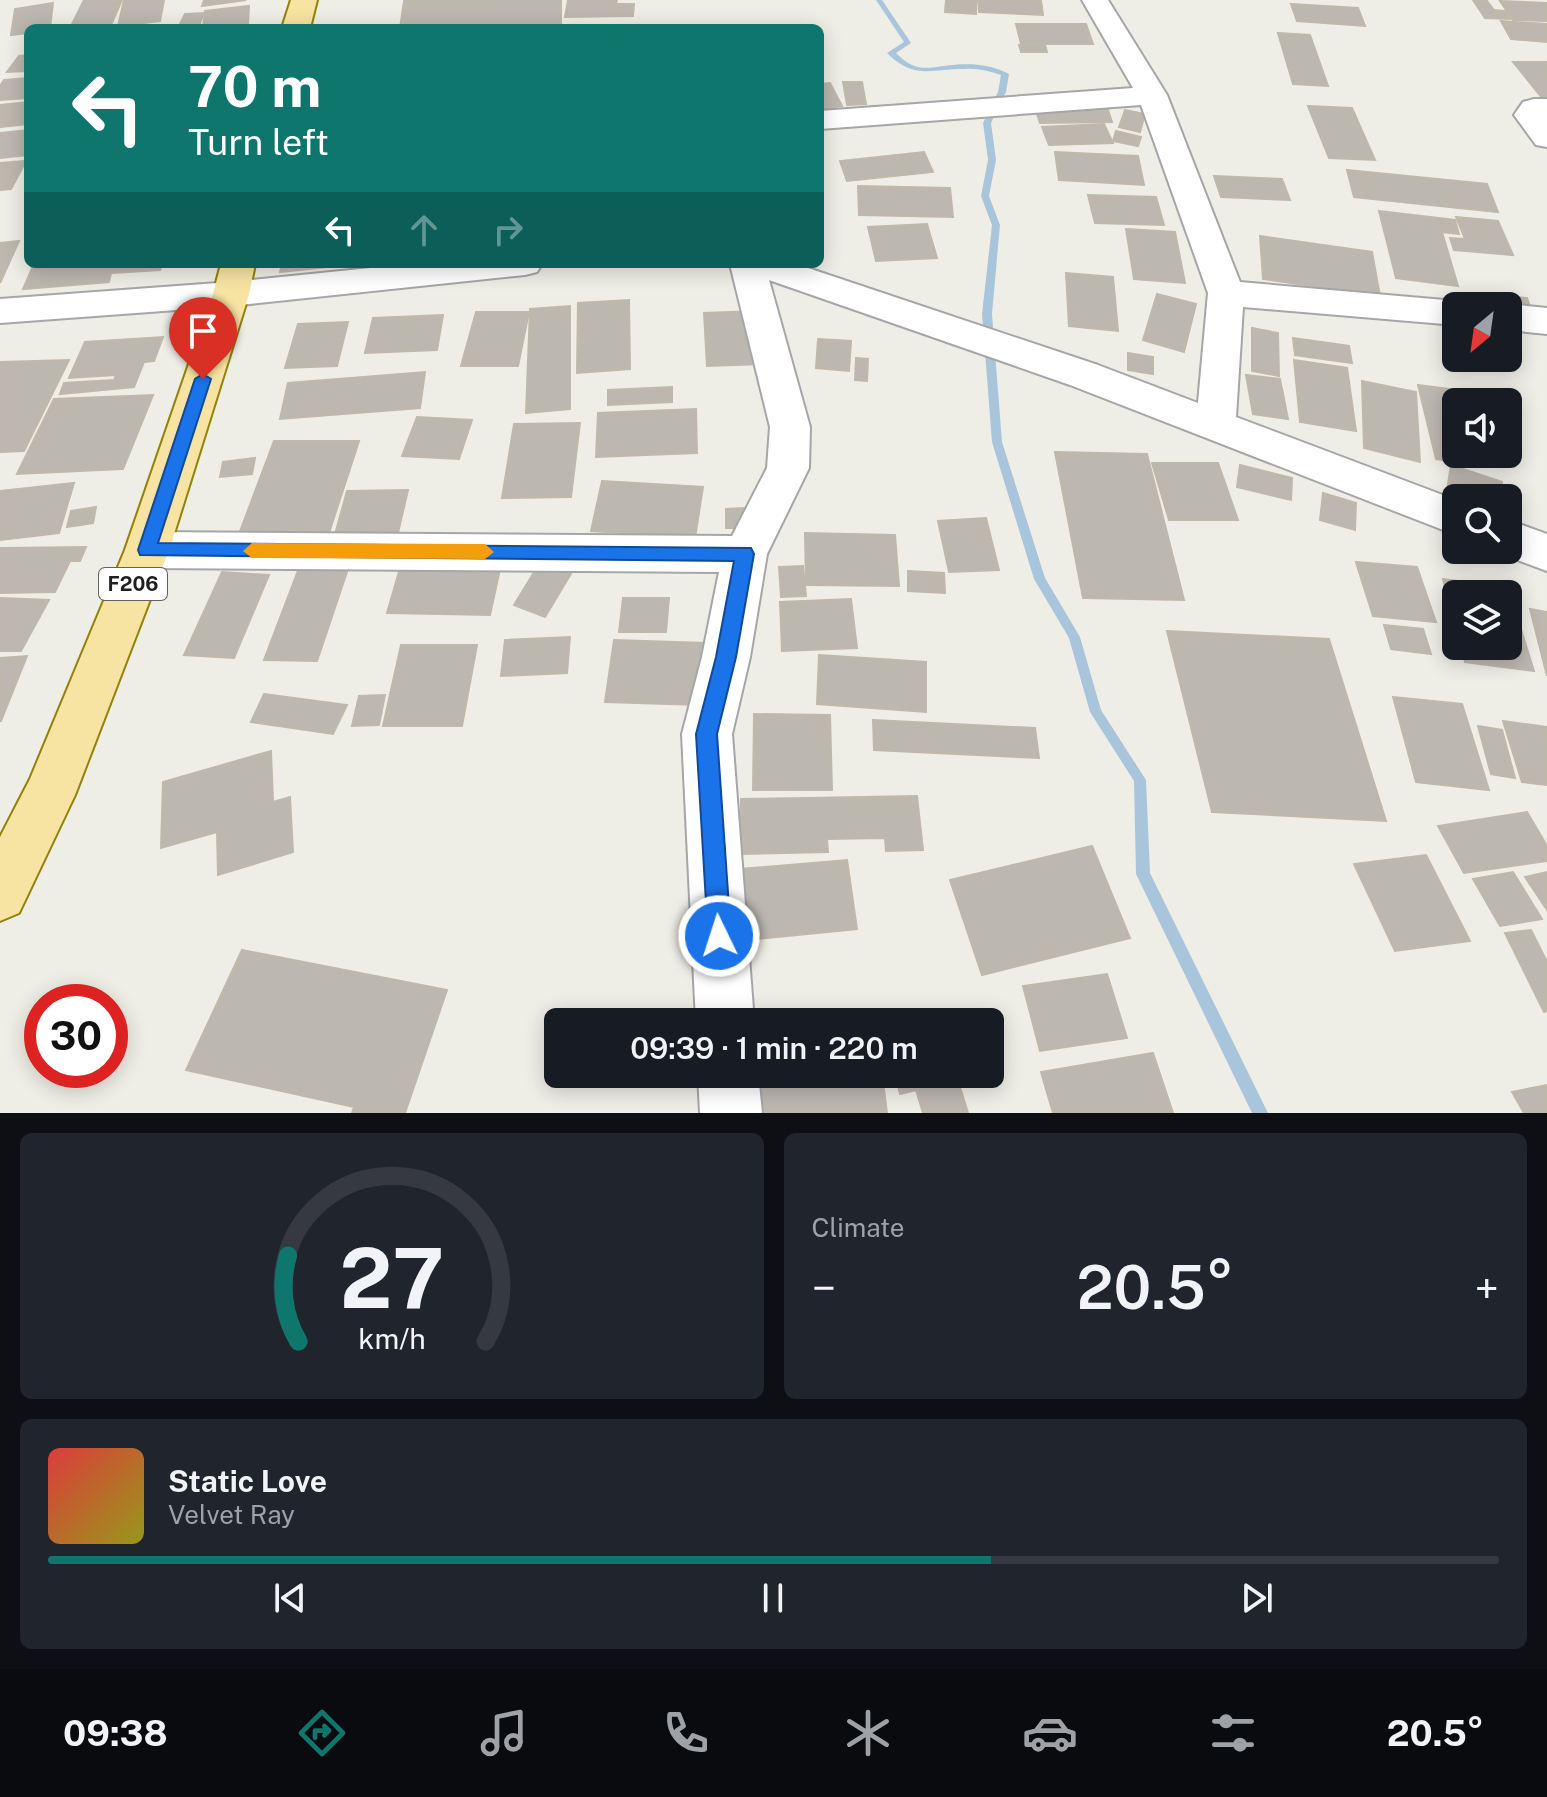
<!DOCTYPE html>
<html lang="en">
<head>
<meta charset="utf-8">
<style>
	body { margin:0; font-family:"Public Sans",sans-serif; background:#20242c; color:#f1f3f6; height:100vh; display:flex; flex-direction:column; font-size:30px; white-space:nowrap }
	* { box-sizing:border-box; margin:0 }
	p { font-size:26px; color:#9ea1a6 }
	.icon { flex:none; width:44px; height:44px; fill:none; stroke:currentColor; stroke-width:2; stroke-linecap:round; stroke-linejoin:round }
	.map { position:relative; height:1113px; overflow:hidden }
	.sheet { display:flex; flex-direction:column; gap:20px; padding:20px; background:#0d0f14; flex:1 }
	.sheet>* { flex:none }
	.guide { position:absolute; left:24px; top:24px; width:800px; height:244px; border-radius:12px; box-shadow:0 4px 20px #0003; background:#0f766e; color:#fff; overflow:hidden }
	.needle { width:52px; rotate:209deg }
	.buttons { position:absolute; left:1442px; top:292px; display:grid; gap:16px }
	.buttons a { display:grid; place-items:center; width:80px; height:80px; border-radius:12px; background:#171b24; box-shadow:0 4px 20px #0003; font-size:40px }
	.speed { position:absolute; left:24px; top:984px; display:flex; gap:16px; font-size:40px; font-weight:700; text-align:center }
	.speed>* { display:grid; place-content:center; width:104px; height:104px; border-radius:50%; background:#171b24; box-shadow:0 4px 20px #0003; line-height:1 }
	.speed .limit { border:12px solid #d22; background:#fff; color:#111 }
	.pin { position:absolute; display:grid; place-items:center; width:68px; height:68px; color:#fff; margin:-82px -34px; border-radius:50% 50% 50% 0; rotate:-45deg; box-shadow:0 0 8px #0007 }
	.pin .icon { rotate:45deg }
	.me { position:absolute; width:88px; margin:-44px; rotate:356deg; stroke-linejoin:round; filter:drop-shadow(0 0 6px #0008) }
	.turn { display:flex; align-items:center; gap:28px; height:168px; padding:0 32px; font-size:36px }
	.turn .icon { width:104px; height:104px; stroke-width:2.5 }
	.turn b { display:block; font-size:56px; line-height:68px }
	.lanes { display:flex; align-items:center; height:76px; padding:0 32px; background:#0003; justify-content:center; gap:40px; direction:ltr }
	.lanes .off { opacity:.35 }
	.big { font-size:60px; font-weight:600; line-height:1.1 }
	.sheet .tile { flex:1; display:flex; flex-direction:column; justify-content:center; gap:12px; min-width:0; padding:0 28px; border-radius:12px; background:#20242c }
	.sheet .dial { align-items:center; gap:0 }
	.dial svg { height:208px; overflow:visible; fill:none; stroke:#363941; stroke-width:7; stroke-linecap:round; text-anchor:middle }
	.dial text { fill:#f1f3f6; stroke:none }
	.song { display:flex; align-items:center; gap:24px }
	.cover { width:96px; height:96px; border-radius:12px; background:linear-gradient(135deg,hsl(0 70% 55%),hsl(60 70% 35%)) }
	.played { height:8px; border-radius:4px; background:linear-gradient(90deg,#0f766e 65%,#363941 65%) }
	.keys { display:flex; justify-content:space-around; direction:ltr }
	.heat { display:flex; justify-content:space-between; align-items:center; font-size:44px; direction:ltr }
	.sheet .tiles { flex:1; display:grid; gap:20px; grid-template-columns:1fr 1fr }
	.tile:last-child { grid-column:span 2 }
	.trip { position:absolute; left:544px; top:1008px; width:460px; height:80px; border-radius:12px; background:#171b24; box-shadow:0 4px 20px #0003; font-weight:600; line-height:80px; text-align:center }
	.menu { display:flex; height:128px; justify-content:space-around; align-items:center; background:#090b0e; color:#9ea1a6 }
	.menu .icon { width:56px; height:56px }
	.menu .on { color:#0f766e }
	.menu b { font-size:36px; color:#f1f3f6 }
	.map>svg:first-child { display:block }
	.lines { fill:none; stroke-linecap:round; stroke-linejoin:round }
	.stream { fill:#a9c5db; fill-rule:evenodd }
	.building { fill:#bcb7af; stroke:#c0b8a9; stroke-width:2 }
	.minor-casing { stroke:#a6a6a6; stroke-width:4 }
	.major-casing { stroke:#938108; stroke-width:4 }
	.minor { fill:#fff; fill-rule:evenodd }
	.major { fill:#f7e4a3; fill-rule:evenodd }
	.route { fill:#1a73e8; stroke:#114b97; stroke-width:2 }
	.slow { fill:#f59e0b }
	.labels { text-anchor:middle; stroke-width:7; stroke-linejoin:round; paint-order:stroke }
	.shield { fill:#fff; stroke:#626262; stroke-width:2 }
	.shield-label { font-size:20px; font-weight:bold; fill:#1f1f1f }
</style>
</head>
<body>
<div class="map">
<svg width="1547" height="1113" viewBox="0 0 1547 1113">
	<rect width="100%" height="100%" fill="#efeee6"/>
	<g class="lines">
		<path class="stream" d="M876,0h6l29,43 -15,10c6,6 13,12 22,14 8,2 18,0 26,-1 22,-3 45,-3 65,8l-3,18 -15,31 5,37 -7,36 11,29 -8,89 10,128 43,136 35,59 21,73 45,70 4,93 118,240h-16l-116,-239 -2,-93 -44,-69 -21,-74 -35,-59 -42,-137 -10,-128 10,-89 -11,-29 7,-36 -5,-37 15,-31 3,-17c-12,-4 -24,-7 -37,-6 -33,0 -50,11 -77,-16l17,-11z"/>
	</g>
	<g class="building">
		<polygon points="84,0 122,0 111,25 70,28"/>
		<polygon points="124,0 164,0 160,21 118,26"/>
		<polygon points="204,0 246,0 202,6"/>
		<polygon points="561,0 561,28 400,28 404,1"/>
		<polygon points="568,0 617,0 616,4 634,4 633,16 565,17"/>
		<polygon points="946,0 976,0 976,14 945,12"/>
		<polygon points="978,0 1041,0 1043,15 979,12"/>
		<polygon points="1473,0 1487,1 1494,10 1505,11 1510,19 1485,18"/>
		<polygon points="1500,1 1547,3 1547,21 1513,20"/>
		<polygon points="53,3 50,28 28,28 28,33 11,35 15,9"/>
		<polygon points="1291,4 1358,8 1365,26 1297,21"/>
		<polygon points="249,6 248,24 203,28 205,11"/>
		<polygon points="204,13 198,28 178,28 185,14"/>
		<polygon points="1501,21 1547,24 1547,42 1511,39"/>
		<polygon points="1016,24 1086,24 1093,44 1021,44"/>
		<polygon points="1278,33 1310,35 1328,86 1293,84"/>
		<polygon points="1019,45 1045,45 1047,52 1021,52"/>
		<polygon points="28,55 28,71 7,72 19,56"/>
		<polygon points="1513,62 1547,62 1547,100 1543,99"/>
		<polygon points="28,78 28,98 0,100 0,86 4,80"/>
		<polygon points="843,82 862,82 866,104 847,105"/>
		<polygon points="830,83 842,106 820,109 820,84"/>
		<polygon points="28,102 28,124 0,127 0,105"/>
		<polygon points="1308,106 1352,108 1375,160 1329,158"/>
		<polygon points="1108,110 1112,122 1040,123 1036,111"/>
		<polygon points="1125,110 1145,114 1140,132 1119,127"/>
		<polygon points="1104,124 1113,143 1049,145 1042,127"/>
		<polygon points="28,130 28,155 0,158 0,133"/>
		<polygon points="1116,131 1141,137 1138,146 1113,141"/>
		<polygon points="924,152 933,172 847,181 840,161"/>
		<polygon points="1055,152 1138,156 1144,185 1059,180"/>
		<polygon points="26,161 11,189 0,190 0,163"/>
		<polygon points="1347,170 1487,184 1498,212 1354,197"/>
		<polygon points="1214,176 1282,179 1290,200 1221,197"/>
		<polygon points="858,186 950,188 953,217 859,215"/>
		<polygon points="1088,195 1156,197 1164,225 1095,223"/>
		<polygon points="1379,211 1455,220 1459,234 1442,232 1458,286 1396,278"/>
		<polygon points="1456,217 1498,221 1513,255 1454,250 1450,238 1465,239"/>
		<polygon points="927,224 937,258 876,261 868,227"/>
		<polygon points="1126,229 1175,232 1185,283 1134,279"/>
		<polygon points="1260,236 1372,252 1380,296 1263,279"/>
		<polygon points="19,241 0,283 0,243"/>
		<polygon points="34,264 162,264 160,270 111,273 109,282 23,289"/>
		<polygon points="282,264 355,264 280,272"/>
		<polygon points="1066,273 1113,277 1118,331 1069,326"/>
		<polygon points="1157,294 1196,304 1184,352 1143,340"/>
		<polygon points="1489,294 1527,298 1532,313 1508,310 1508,306 1493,306"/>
		<polygon points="629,300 630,369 577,373 578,303"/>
		<polygon points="570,306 570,409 526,413 530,309"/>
		<polygon points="758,311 763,364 707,366 704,313"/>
		<polygon points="476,312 529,312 518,366 461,366"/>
		<polygon points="443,315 437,350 365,353 373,318"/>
		<polygon points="348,322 337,366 285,368 298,324"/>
		<polygon points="1252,328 1278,333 1279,376 1252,371"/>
		<polygon points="163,337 154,361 144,362 134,387 60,394 64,383 114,380 116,375 69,378 85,342"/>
		<polygon points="1293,338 1349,346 1352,363 1295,355"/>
		<polygon points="818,339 851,341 849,371 816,368"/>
		<polygon points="1128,353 1153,357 1153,374 1128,370"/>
		<polygon points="856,358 868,359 867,381 855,380"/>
		<polygon points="69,360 24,451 0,452 0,362"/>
		<polygon points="1294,360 1347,368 1356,431 1300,422"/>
		<polygon points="425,372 420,408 280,419 288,383"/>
		<polygon points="1246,375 1280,379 1288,419 1253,414"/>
		<polygon points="1362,381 1416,392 1420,462 1364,448"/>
		<polygon points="1418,385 1472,392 1474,402 1456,402 1456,454 1489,454 1493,467 1436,459"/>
		<polygon points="672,387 672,402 608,405 608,390"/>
		<polygon points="153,395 123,469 17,474 54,399"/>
		<polygon points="696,409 697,453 596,457 598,413"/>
		<polygon points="417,417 472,420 459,459 402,456"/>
		<polygon points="580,423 571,497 502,498 514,424"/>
		<polygon points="274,441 359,441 329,533 239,534"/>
		<polygon points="1055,452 1147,454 1184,600 1083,598"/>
		<polygon points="255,458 252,474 220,477 223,462"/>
		<polygon points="1152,463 1218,463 1238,520 1169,520"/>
		<polygon points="1240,465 1292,478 1291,500 1237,487"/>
		<polygon points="1451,465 1502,482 1500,498 1471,498 1447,490"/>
		<polygon points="602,481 703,487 695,538 591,531"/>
		<polygon points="74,483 59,533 0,540 0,491"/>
		<polygon points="408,490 397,537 334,538 347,491"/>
		<polygon points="1323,493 1356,503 1355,530 1320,520"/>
		<polygon points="96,507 93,523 67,527 71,511"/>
		<polygon points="744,508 744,528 726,528 726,509"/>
		<polygon points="986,518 999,570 949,572 938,521"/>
		<polygon points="805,533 895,535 899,586 806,585"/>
		<polygon points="86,547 80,561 70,561 55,592 0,593 0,548"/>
		<polygon points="403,558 502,560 490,615 387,613"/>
		<polygon points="541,561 572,572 545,617 514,605"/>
		<polygon points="1356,562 1417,567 1436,622 1373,616"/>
		<polygon points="803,566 806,596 781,597 779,567"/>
		<polygon points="299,568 348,569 317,661 264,660"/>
		<polygon points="908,571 944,573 945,593 908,591"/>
		<polygon points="222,572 269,575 234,658 184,655"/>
		<polygon points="1443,579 1508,588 1534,671 1465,662 1461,646 1508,646 1508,594 1456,594 1456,628"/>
		<polygon points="0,598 49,600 21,651 0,651"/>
		<polygon points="623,598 669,598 666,632 619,632"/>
		<polygon points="851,599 857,648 782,651 780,602"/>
		<polygon points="1530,609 1547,612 1547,676"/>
		<polygon points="1384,625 1423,629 1431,654 1391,649"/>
		<polygon points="1167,631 1329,639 1386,821 1212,812"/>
		<polygon points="570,637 567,673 501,676 505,640"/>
		<polygon points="614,640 706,643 700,705 605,702"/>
		<polygon points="401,645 477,645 462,726 383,726"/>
		<polygon points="819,655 926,662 926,712 817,704"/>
		<polygon points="27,656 1,721 0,721 0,658"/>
		<polygon points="264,694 347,705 333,734 251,722"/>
		<polygon points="385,695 379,725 352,726 359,696"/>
		<polygon points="1393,697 1462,704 1489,790 1416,782"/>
		<polygon points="754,714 830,715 832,790 753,790"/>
		<polygon points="873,720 1035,728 1039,758 874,750"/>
		<polygon points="1503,721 1547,727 1547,785 1522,782"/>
		<polygon points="1478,726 1502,730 1515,778 1491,774"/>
		<polygon points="271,751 273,802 290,797 293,852 218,875 217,832 161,848 163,782"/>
		<polygon points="917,796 923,850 886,851 885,838 827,839 828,852 741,854 741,799"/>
		<polygon points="1527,812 1547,846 1547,861 1464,873 1438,826"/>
		<polygon points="1092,846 1130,938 982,975 950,880"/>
		<polygon points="1426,855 1470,941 1395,951 1354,864"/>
		<polygon points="847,860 857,929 746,940 740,869"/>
		<polygon points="1513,872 1542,919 1500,926 1473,879"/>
		<polygon points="1547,872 1547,910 1525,877"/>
		<polygon points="1531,930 1547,962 1547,1011 1544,1012 1505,933"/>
		<polygon points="242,950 447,990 405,1113 352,1113 354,1107 186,1070"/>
		<polygon points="1107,974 1127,1038 1040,1051 1023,986"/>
		<polygon points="1153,1053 1173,1113 1053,1113 1041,1072"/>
		<polygon points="758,1074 882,1074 887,1113 760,1113"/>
		<polygon points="895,1074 956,1074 968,1113 923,1113 916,1090 900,1094"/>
		<polygon points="1547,1085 1547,1113 1524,1113 1512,1092"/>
	</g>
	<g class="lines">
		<defs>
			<g id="minor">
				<polygon points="1082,0 1108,0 1167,95 1240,282 1456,301 1469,304 1456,306 1456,325 1243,307 1236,417 1456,500 1456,535 1070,385 769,280 810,427 809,468 767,554 750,657 732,734 754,1022 696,1022 682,734 702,657 719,572 147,568 132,563 125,550 132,537 147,532 732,536 767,468 770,427 730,264 796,264 1098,365 1198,403 1208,293 1141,105 820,129 820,111 1133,88"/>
				<polygon points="1534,99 1547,99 1547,147 1536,145 1514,115 1523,102"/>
				<polygon points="410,264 542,264 537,272 525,275 231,306 0,323 0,299 231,282"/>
				<polygon points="1508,304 1547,308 1547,334 1508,330 1508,306 1502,306"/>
				<polygon points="1508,520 1547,534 1547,571 1493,551 1508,550"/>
				<polygon points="698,1074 758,1074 762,1113 700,1113"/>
			</g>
			<g id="major">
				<polygon points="291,0 317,0 310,28 282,28"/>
				<polygon points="221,264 255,264 249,294 169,550 75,795 19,913 0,921 0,837 30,779 125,550 213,294"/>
			</g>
		</defs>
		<use href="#minor" class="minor-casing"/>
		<use href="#major" class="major-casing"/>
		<use href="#minor" class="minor"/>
		<use href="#major" class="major"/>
	</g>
	<polygon class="route" points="203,374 211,379 158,543 751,548 754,554 736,657 717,734 731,936 728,944 719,947 711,944 708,936 696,734 716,657 734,561 140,555 138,550 195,379"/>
	<polygon class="slow" points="252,543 485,544 494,552 485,559 252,558 243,551"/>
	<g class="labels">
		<rect class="shield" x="99" y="568" width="68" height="32" rx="6"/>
		<g class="shield-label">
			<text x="133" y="591">F206</text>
		</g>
	</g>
</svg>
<div class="buttons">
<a><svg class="needle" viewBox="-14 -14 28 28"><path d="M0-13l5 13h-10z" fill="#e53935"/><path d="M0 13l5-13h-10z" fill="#9ea1a6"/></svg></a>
<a><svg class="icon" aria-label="sound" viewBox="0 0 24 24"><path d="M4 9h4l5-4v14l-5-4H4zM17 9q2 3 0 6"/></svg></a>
<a><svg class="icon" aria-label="search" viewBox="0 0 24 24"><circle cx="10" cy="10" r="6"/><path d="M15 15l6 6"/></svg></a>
<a><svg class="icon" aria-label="layers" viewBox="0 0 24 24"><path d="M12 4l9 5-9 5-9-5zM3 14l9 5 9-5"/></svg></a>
</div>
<div class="speed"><div class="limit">30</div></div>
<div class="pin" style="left:203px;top:379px;background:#d93025"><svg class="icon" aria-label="arrive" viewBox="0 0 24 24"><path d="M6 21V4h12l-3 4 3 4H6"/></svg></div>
<svg class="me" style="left:719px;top:936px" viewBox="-20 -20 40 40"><circle r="17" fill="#1a73e8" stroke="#fff" stroke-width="3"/><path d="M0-11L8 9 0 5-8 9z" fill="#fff"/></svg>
<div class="trip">09:39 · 1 min · 220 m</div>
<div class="guide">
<div class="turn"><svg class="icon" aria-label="left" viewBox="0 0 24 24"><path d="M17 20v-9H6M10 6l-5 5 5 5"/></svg><div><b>70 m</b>Turn left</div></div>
<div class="lanes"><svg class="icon" aria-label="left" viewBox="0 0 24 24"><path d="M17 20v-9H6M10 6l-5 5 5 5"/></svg><svg class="icon off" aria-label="ahead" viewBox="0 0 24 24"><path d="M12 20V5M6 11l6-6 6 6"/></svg><svg class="icon off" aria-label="right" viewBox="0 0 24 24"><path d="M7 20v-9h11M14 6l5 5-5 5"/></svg></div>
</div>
</div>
<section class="sheet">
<div class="tiles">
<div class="tile dial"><svg viewBox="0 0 100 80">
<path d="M14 69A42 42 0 1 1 86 69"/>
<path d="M14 69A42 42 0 0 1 10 36" stroke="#0f766e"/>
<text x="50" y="56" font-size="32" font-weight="700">27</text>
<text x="50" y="72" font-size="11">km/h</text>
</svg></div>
<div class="tile"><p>Climate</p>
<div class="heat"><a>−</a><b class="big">20.5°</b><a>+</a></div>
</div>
<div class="tile">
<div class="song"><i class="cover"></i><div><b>Static Love</b><p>Velvet Ray</p></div></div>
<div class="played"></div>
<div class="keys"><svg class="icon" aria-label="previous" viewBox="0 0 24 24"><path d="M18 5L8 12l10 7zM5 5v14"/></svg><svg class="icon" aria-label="pause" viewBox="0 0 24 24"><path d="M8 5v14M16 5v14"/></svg><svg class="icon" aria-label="next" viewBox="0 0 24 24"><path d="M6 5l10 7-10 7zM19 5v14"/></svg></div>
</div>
</div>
</section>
<nav class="menu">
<b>09:38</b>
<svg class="icon on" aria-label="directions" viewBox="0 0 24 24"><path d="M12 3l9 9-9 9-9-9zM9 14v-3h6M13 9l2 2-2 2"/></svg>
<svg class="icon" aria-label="music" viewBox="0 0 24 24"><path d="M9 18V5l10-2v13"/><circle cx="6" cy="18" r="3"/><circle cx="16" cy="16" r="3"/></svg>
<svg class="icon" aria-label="phone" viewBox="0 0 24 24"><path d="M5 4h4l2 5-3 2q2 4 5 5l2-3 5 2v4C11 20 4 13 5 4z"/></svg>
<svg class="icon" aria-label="climate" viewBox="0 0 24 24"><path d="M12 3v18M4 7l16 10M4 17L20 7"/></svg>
<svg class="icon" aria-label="car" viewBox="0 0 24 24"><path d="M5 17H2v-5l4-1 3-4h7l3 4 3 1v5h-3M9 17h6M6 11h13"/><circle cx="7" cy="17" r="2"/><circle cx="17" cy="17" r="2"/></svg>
<svg class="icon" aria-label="filters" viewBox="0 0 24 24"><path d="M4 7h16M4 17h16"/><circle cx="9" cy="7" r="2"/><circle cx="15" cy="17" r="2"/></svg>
<b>20.5°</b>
</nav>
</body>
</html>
